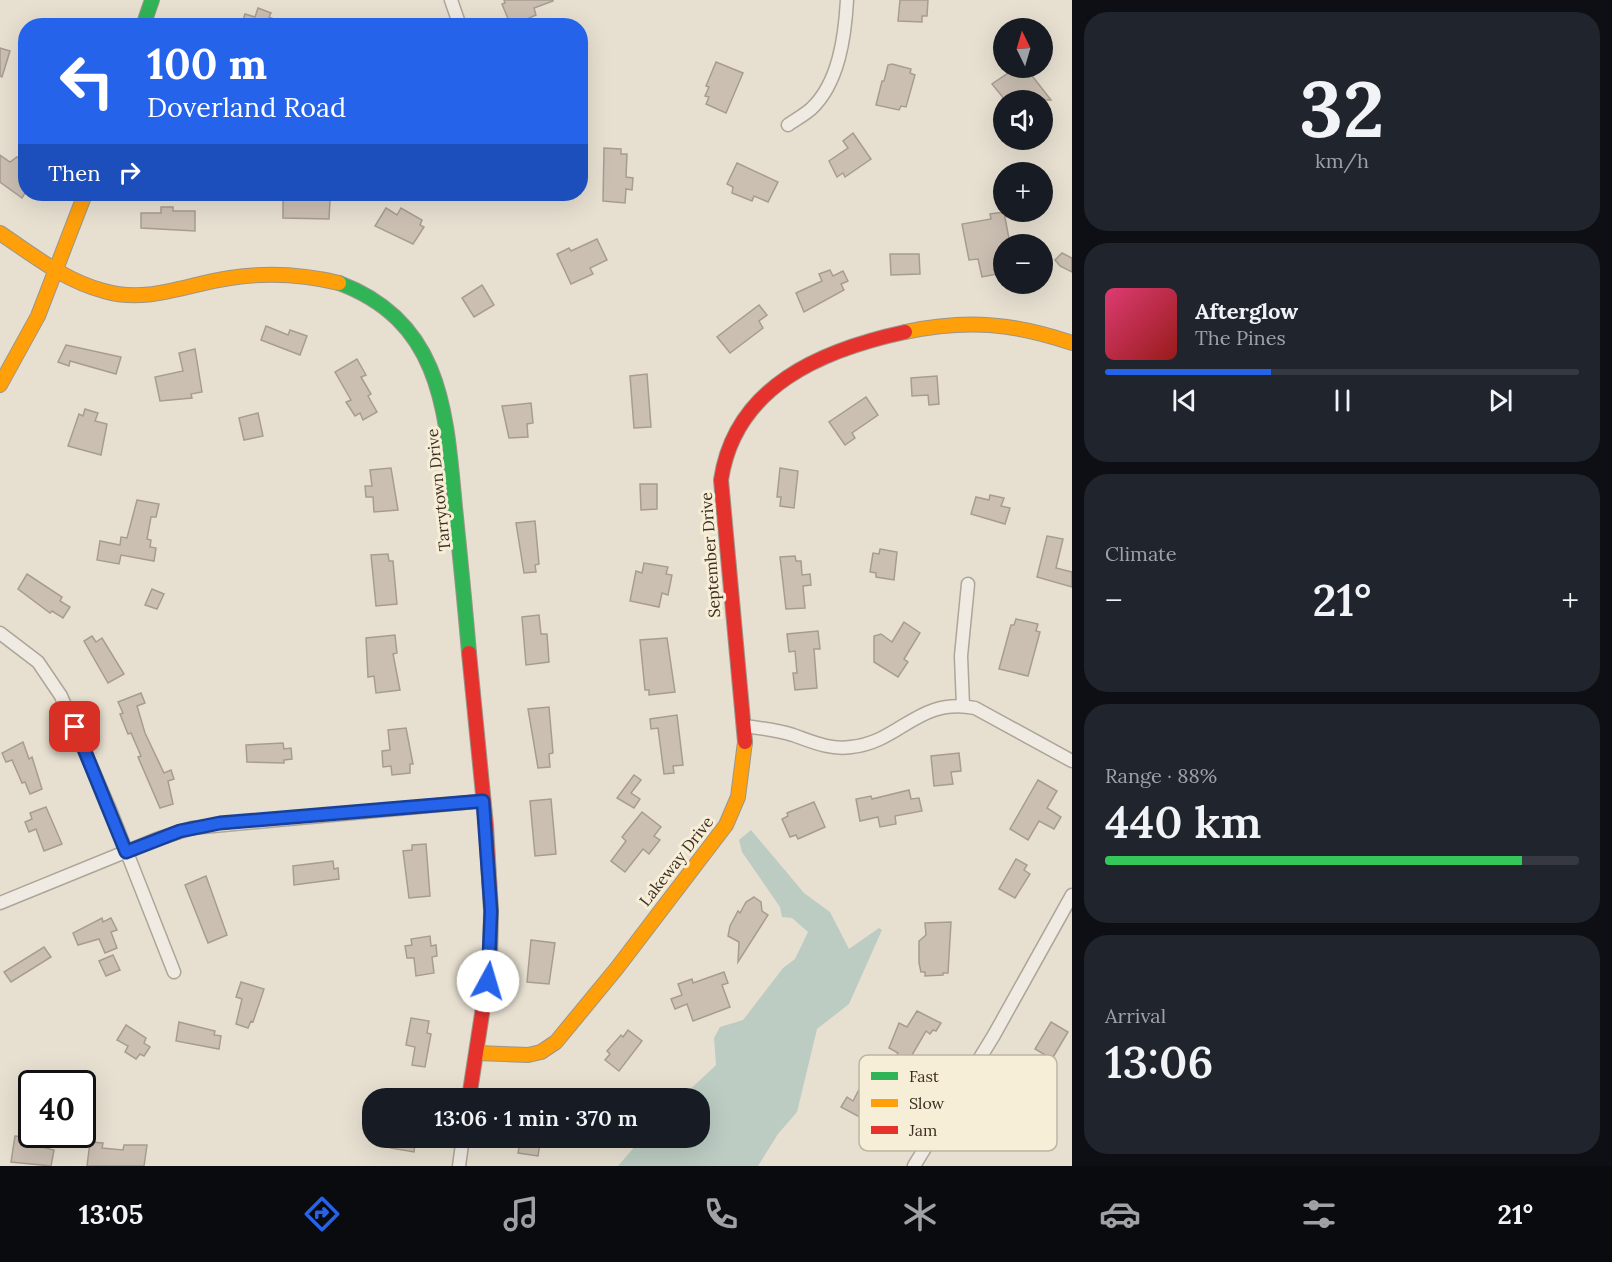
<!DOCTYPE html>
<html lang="en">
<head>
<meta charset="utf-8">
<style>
	body { margin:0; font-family:Lora,serif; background:#20242c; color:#f1f3f6; height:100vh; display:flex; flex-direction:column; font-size:22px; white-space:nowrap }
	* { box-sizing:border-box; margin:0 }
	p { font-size:20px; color:#9ea1a6 }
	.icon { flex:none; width:33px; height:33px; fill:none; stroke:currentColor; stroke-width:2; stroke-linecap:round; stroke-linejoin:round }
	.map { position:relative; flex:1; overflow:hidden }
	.side { display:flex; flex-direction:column; gap:12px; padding:12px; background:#0d0f14; width:540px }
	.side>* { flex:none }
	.banner { position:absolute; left:18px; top:18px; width:570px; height:183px; border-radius:24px; box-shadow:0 6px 24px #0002; background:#2563eb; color:#fff; overflow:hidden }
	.needle { width:39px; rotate:355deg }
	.controls { position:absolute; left:993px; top:18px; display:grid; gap:12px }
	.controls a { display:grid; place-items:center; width:60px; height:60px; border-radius:50%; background:#171b24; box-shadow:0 6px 24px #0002; font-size:30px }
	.speed { position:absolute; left:18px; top:1070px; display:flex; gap:12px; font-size:30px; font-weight:700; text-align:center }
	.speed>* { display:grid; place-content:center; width:78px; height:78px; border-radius:50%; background:#171b24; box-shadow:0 6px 24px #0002; line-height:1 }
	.speed .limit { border:3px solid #111; border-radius:9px; background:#fff; color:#111 }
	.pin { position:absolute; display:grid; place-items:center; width:51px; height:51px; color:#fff; margin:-26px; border-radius:12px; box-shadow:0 3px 9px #0006 }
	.me { position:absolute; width:66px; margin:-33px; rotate:6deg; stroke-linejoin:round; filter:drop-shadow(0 0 4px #0008) }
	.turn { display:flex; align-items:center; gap:21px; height:126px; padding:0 30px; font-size:27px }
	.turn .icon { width:78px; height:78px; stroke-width:2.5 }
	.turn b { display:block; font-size:42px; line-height:51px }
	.then { display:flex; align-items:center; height:57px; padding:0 30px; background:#0003; gap:12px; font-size:22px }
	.big { font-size:45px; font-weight:600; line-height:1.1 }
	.side .tile { flex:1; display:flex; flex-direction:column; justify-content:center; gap:9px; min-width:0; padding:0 21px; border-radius:24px; background:#20242c }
	.side .dial { align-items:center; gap:0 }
	.dial b { font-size:78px; line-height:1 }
	.song { display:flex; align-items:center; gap:18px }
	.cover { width:72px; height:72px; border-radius:9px; background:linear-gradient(135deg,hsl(340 70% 55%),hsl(0 70% 35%)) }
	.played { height:6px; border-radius:3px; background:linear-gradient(90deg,#2563eb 35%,#363941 35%) }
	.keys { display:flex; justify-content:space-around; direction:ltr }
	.heat { display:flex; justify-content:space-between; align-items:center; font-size:33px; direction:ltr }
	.charge { height:9px; border-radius:4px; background:linear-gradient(90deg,#34c759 88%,#363941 0) }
	.trip { position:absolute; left:362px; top:1088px; width:348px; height:60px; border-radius:24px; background:#171b24; box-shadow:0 6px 24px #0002; font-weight:600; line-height:60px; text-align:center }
	.dock { display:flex; height:96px; justify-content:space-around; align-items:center; background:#090b0e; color:#9ea1a6 }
	.dock .icon { width:42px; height:42px }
	.dock .active { color:#2563eb }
	.dock b { font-size:27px; color:#f1f3f6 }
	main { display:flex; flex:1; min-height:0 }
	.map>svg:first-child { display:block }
	.water { fill:#bcccc2 }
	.building { fill:#cbbfb2; stroke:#a89c90; stroke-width:1.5 }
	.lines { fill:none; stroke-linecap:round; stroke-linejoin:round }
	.street-casing { stroke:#ada599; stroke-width:15 }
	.fast-casing { stroke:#9c958a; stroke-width:16 }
	.slow-casing { stroke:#9c958a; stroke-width:16 }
	.jam-casing { stroke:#9c958a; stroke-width:16 }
	.street { stroke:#efebe3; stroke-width:12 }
	.fast { stroke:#30b455; stroke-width:14 }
	.slow { stroke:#ff9f0a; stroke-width:14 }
	.jam { stroke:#e5322d; stroke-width:14 }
	.route-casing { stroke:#184099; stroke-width:15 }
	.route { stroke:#2563eb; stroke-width:10 }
	.labels { text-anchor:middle; stroke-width:6; stroke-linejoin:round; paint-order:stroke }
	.street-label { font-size:16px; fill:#3d2e20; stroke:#f7eed8 }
	.key { fill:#f7eed8; stroke:#bfb4a1; stroke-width:1.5 }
	.key-label { font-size:16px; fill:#3d2e20 }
</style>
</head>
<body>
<main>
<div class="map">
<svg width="1072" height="1166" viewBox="0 0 1072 1166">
	<rect width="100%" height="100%" fill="#e7e0d1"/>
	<polygon class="water" points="751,830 804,893 830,912 849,949 879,928 882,930 849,1004 817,1029 797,1112 778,1134 758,1166 618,1166 643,1137 699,1137 699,1098 681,1098 716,1065 714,1038 720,1027 743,1020 783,968 795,959 808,932 792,918 782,917 780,907 742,852 739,840"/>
	<g class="building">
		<polygon points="504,0 553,0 553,1 534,8 536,15 511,26 502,4 505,3"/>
		<polygon points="900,0 928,0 927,16 922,16 922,22 898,21"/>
		<polygon points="258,8 271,13 269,17 289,26 241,26 245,14 255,17"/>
		<polygon points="0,48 10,51 2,77 0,76"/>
		<polygon points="716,62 743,73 726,113 706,104 709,97 705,96 709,87 706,86"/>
		<polygon points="892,64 911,69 910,73 915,75 906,107 901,106 899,110 876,105 882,81 884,81 888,65"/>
		<polygon points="1004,68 1026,68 1051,100 1005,100 992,84 1008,73"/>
		<polygon points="853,133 871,159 845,177 843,173 837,177 829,161 848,148 843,141"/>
		<polygon points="604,148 621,149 621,154 627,154 626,177 633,178 632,190 626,189 625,203 603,201"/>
		<polygon points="0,155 10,162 17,157 26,163 26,191 22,198 0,182"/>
		<polygon points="737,163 778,182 768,202 754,196 752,201 732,193 733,187 727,184"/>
		<polygon points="283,200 330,200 329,219 283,218"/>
		<polygon points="161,207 173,207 173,211 195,211 195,231 141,228 141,213 161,213"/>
		<polygon points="386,208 397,215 401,208 422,220 420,225 424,227 413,244 375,226"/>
		<polygon points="1004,212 1010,244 1004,244 1004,250 999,251 1003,273 982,277 978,259 969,260 962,224 991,219 990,214"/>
		<polygon points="597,239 607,260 590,268 593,274 571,284 557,254 569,248 571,251"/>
		<polygon points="1062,253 1072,258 1072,272 1060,266 1055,260"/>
		<polygon points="890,254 919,254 920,274 891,275"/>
		<polygon points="830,270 833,276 843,271 848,281 841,284 844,290 804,312 796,293 822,281 819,274"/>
		<polygon points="482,285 494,305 474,317 462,298"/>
		<polygon points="759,305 767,315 759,321 763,328 730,353 717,337"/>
		<polygon points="266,326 288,335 290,330 307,336 300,355 261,340"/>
		<polygon points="66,345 121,357 116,374 70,361 69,366 58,362"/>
		<polygon points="195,349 202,392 191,394 192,398 160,401 155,377 183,371 179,353"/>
		<polygon points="357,359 366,375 361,377 371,394 368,396 377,412 363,420 360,413 355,416 346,402 351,400 335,372"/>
		<polygon points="647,374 651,427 634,428 630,376"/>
		<polygon points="937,376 939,404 929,405 928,395 912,396 911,378"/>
		<polygon points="866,397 878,415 852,433 855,438 845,445 829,422"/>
		<polygon points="531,403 533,423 527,424 528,437 509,438 502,406"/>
		<polygon points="85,409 98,413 95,421 107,424 101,455 68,446 79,414 83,416"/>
		<polygon points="258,413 263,436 244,440 239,418"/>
		<polygon points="391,468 398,510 374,512 373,497 366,497 365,486 372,486 370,470"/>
		<polygon points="780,468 798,471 794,508 780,506 781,497 777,497"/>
		<polygon points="640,484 657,484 657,509 641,510"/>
		<polygon points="990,495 1004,498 1001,506 1010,508 1005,524 971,514 976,497 989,500"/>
		<polygon points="137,500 159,504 156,517 151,517 147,539 151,540 150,547 156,548 154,561 121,555 119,564 97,560 100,541 120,545 121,537 127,538"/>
		<polygon points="535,521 539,564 535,565 536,572 524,573 516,523"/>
		<polygon points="1047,536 1063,539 1056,568 1072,572 1072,587 1037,577"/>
		<polygon points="880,549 897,552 894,580 876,577 876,573 870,572 873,553 879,554"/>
		<polygon points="388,554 389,561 393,561 397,604 376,606 371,555"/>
		<polygon points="795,556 796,561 801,561 802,575 810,574 811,585 803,586 805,608 786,609 780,557"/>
		<polygon points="644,563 668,567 666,574 672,575 668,595 662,593 659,607 630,601 636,571 642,573"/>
		<polygon points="27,574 62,597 60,601 70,607 63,618 52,611 50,613 18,589"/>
		<polygon points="152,589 164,594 157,609 145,605"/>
		<polygon points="539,615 541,634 547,634 549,662 526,665 522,617"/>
		<polygon points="1016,619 1038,624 1036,631 1040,632 1028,676 999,669 1011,625 1014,625"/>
		<polygon points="904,622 920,633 904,659 908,662 898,677 874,662 874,636 881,634 892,642"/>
		<polygon points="818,631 820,649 814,649 817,688 795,690 793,673 797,673 795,651 789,652 787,634"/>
		<polygon points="395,635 397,653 393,654 400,690 376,693 374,676 368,677 366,638"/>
		<polygon points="92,636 96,642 102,638 124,674 108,683 84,641"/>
		<polygon points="667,638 675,692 649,695 649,690 645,690 640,640"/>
		<polygon points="141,693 145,703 137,706 145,733 164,773 171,770 174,779 168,781 173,804 160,808 138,757 141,756 131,733 128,734 120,714 123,713 118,702"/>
		<polygon points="549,707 553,753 549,754 550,767 538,768 528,709"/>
		<polygon points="677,715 683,765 673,766 674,773 664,774 658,728 651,729 650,719"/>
		<polygon points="406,728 413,764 410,764 410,773 392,775 391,766 383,767 382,751 390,750 388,730"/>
		<polygon points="23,742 29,759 32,757 42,789 30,794 25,782 22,783 12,760 6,762 2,753"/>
		<polygon points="283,743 284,749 291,748 292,759 284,760 284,763 247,762 246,745"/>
		<polygon points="959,753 961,771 951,772 953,784 934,786 931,756"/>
		<polygon points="634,775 641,780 631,793 640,799 634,808 617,798"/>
		<polygon points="1038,780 1057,791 1047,808 1061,817 1054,829 1039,821 1028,840 1010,829"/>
		<polygon points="909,790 911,799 919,798 922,811 895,816 896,824 880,827 878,817 860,821 856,799 871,796 872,799"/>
		<polygon points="551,799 556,854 535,856 530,801"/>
		<polygon points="814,802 825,827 798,839 796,835 790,837 782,819 788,816 787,813"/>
		<polygon points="46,807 62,844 44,851 36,829 29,832 25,822 32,819 30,813"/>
		<polygon points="642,812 661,827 654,836 660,840 649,854 643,849 625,872 611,861 626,841 622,837"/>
		<polygon points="426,844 430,896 409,898 403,851 412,850 412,845"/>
		<polygon points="1016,859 1027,865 1024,870 1030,874 1015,898 999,889"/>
		<polygon points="333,861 334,869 338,868 339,879 294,885 293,866"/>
		<polygon points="206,876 227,935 208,943 185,885"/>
		<polygon points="754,897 761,902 762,911 768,915 738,962 739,942 728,936 730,926 738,911 740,913 746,902"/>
		<polygon points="102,918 103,922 111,918 117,930 111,932 117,948 105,953 99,939 78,945 73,933"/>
		<polygon points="951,922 948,973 943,973 943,975 925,976 925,972 921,972 919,963 919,941 926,935 925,923"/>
		<polygon points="430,936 431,946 436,945 437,956 432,957 434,973 416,976 414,958 407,958 405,946 412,945 411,939"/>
		<polygon points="531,940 555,943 549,984 527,982"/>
		<polygon points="44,947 51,957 11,982 4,972"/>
		<polygon points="113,955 120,970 106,976 99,961"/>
		<polygon points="724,972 728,983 722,985 730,1007 693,1021 687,1004 675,1009 671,999 682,995 678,984 692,979 693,983"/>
		<polygon points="241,982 264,989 253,1022 251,1021 248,1028 236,1024 242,999 236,997"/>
		<polygon points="917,1011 941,1023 936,1031 933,1030 930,1034 926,1031 912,1055 916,1057 911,1067 895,1058 898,1053 889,1048 899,1023 907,1027"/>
		<polygon points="411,1018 429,1021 427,1033 431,1034 425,1067 412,1065 415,1047 406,1045"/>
		<polygon points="179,1022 215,1031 214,1035 221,1036 219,1049 176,1041"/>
		<polygon points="1051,1022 1068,1032 1052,1059 1035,1049"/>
		<polygon points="126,1025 146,1038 144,1043 150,1047 144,1056 140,1054 136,1059 125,1052 128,1046 117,1040"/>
		<polygon points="628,1030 642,1041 619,1071 605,1060 610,1054 607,1051 621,1035 623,1037"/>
		<polygon points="864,1080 893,1096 883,1114 887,1116 880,1128 841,1107 847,1097 853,1101"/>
		<polygon points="15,1136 26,1137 25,1143 54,1150 51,1166 11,1162"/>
		<polygon points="392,1137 416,1137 414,1152 390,1148"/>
		<polygon points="521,1137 541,1137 538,1156 518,1153"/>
		<polygon points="90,1142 103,1143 102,1148 123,1150 124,1145 147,1145 144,1166 87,1166"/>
	</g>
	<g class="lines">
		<defs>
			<g id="street">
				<polyline points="451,0 460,26"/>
				<path d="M788,125c7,-5 16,-10 23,-16 28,-26 34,-73 36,-109"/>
				<polyline points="0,633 38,662 61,696 111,812 174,972"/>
				<polyline points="963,706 961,656 968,584"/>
				<path d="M744,726c17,2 33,4 49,9 20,7 37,15 58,12 50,-5 66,-50 124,-39l97,53"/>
				<polyline points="0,903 157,839 192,828 483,801"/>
				<polyline points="459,1166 463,1137"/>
				<polyline points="914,1166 994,1035 1072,895"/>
			</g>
			<g id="fast">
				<polyline points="143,26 152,0"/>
				<path d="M339,283c104,39 107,130 116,224 5,49 10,97 14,146"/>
			</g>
			<g id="slow">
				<path d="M0,233c33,22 65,48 104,58 44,13 83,-7 126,-13 38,-6 72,-4 109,5"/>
				<path d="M905,332c62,-13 108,-9 167,11"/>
				<polyline points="0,385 38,316 85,194"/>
				<polyline points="477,1053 528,1055 541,1052 556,1042 617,968 726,825 738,797 745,742"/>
			</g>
			<g id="jam">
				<path d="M745,742l-24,-262c14,-94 101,-130 184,-148"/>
				<polyline points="469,1098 490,962 491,911 486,825 469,653"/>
			</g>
		</defs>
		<use href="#street" class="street-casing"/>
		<use href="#fast" class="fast-casing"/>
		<use href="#slow" class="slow-casing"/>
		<use href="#jam" class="jam-casing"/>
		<use href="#street" class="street"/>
		<use href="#fast" class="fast"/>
		<use href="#slow" class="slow"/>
		<use href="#jam" class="jam"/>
	</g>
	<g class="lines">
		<defs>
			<polyline id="route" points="75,727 126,852 180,831 220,823 483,801 491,911 488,981"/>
		</defs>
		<use href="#route" class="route-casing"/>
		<use href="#route" class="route"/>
	</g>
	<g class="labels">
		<g class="street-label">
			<text transform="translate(438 490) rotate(-96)" y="6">Tarrytown Drive</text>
			<text transform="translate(710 555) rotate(-94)" y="6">September Drive</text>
			<text transform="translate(676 861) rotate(-52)" y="6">Lakeway Drive</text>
		</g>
	</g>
	<rect x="859" y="1055" width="198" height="96" rx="9" class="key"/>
	<rect x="871" y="1072" width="27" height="8" fill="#30b455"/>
	<rect x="871" y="1099" width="27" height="8" fill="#ff9f0a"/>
	<rect x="871" y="1126" width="27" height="8" fill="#e5322d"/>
	<g class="key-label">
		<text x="909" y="1082">Fast</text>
		<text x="909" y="1109">Slow</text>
		<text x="909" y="1136">Jam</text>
	</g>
</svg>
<div class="controls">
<a><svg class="needle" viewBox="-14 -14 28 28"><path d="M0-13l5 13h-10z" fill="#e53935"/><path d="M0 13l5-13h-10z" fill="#9ea1a6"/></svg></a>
<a><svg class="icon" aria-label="sound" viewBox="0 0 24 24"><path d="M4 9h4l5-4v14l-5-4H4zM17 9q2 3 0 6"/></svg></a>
<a>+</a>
<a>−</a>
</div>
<div class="speed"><div class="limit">40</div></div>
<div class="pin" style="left:75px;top:727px;background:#d93025"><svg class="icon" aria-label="arrive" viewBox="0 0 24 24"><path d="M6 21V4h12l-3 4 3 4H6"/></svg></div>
<svg class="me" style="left:488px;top:981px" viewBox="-20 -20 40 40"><circle r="19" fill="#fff"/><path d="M0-13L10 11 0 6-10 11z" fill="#2563eb"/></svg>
<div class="trip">13:06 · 1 min · 370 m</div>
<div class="banner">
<div class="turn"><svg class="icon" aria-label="left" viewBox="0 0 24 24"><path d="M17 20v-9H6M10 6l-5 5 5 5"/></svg><div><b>100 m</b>Doverland Road</div></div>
<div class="then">Then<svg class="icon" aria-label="right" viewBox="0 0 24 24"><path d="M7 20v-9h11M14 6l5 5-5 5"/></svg></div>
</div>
</div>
<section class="side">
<div class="tile dial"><b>32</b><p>km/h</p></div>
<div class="tile">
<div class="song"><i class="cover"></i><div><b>Afterglow</b><p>The Pines</p></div></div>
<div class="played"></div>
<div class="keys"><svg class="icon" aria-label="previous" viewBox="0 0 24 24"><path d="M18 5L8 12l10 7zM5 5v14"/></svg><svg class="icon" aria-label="pause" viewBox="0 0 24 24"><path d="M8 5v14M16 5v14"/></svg><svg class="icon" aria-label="next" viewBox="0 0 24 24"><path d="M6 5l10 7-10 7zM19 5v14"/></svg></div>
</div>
<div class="tile"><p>Climate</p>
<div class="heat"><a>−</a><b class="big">21°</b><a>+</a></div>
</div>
<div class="tile"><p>Range · 88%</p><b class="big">440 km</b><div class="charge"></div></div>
<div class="tile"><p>Arrival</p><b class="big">13:06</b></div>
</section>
</main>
<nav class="dock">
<b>13:05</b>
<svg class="icon active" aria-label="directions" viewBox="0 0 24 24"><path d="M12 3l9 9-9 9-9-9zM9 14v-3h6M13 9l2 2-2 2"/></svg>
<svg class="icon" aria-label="music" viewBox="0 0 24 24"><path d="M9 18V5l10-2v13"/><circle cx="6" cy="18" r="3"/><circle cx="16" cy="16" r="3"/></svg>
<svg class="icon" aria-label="phone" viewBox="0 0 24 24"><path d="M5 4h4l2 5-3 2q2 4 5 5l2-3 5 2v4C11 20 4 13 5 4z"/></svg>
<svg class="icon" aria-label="climate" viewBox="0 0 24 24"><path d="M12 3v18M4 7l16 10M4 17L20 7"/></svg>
<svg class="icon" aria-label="car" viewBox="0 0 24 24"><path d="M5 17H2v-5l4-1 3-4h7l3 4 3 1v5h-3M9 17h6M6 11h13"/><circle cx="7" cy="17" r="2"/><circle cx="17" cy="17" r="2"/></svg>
<svg class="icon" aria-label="filters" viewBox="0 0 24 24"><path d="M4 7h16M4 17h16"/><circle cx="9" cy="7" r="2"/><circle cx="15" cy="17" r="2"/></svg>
<b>21°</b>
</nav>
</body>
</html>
